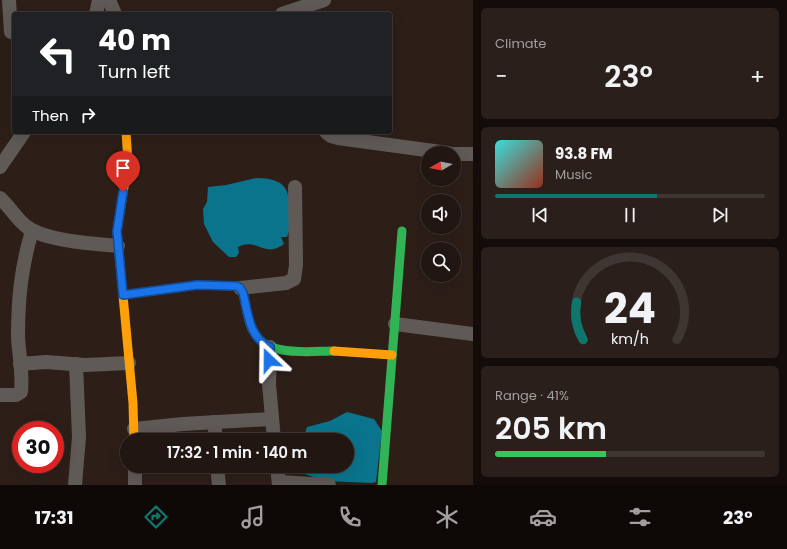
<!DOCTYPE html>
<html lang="en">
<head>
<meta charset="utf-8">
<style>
	body { margin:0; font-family:Poppins,sans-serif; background:#2a1f1b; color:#f1f3f6; height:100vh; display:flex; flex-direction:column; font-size:15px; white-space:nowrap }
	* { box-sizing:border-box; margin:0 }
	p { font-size:13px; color:#a29f9f }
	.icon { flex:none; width:22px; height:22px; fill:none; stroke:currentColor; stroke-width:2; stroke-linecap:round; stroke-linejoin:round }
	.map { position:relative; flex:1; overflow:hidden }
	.side { display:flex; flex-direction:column; gap:8px; padding:8px; background:#130c0a; width:314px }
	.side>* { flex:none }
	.banner { position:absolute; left:12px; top:12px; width:380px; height:122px; border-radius:4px; box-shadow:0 4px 16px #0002,0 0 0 1px #3f3532; background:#202124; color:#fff; overflow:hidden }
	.needle { width:26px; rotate:261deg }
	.fabs { position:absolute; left:421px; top:146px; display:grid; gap:8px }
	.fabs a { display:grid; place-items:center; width:40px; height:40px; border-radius:50%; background:#221612; box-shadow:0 4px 16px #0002,0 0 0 1px #3f3532; font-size:20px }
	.speed { position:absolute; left:12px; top:421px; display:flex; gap:8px; font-size:20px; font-weight:700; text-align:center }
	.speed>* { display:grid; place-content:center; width:52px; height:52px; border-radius:50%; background:#221612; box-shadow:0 4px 16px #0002,0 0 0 1px #3f3532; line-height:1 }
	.speed .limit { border:6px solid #d22; background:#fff; color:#111 }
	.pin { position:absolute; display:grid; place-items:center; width:34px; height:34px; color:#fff; margin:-41px -17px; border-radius:50% 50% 50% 0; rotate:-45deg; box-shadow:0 0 4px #0007 }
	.pin .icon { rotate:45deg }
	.me { position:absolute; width:44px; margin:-22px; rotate:337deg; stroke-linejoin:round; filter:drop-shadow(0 0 3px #0008) }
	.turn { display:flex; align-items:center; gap:14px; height:84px; padding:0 20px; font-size:18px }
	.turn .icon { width:52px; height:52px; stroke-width:2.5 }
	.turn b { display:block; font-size:28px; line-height:34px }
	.then { display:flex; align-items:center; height:38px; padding:0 20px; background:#0003; gap:8px; font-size:15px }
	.big { font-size:30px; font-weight:600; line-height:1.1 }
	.side .widget { flex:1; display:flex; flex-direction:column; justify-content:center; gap:6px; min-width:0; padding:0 14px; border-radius:6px; background:#2a1f1b }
	.side .dial { align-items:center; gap:0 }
	.dial svg { height:104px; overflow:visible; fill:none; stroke:#3f3532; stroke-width:7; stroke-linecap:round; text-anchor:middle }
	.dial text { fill:#f1f3f6; stroke:none }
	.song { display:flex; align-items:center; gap:12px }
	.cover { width:48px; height:48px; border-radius:6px; background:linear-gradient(135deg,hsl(180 70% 55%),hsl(10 70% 35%)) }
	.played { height:4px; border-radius:2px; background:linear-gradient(90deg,#0f766e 60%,#3f3532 60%) }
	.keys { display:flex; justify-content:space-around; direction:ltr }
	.heat { display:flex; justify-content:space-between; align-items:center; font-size:22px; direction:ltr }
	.charge { height:6px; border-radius:3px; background:linear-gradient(90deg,#34c759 41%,#3f3532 0) }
	.trip { position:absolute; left:120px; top:433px; width:234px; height:40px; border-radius:20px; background:#221612; box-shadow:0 4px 16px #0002,0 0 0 1px #3f3532; font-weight:600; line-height:40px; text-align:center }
	.dock { display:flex; height:64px; justify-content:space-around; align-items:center; background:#0e0907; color:#a29f9f }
	.dock .icon { width:28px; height:28px }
	.dock .active { color:#0f766e }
	.dock b { font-size:18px; color:#f1f3f6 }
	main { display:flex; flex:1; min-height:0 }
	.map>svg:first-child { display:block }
	.water { fill:#0a748d }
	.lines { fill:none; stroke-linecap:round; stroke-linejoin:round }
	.street { stroke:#605a57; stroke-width:14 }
	.fast { stroke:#30b455; stroke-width:9 }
	.slow { stroke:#ff9f0a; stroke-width:9 }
	.route-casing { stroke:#114b97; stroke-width:10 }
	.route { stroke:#1a73e8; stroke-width:7 }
</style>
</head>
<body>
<main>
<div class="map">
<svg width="473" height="485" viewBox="0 0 473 485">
	<rect width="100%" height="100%" fill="#2d1e18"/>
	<g class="water">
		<path d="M256,178c40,0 33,22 33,53l-2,6h-6l3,7c-21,15 -26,-7 -46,3l1,6 -3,4h-7l-16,-15 -9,-18 -1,-15 4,-7 1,-15 18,-2z"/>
		<polygon points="347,412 374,419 382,431 376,482 372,483 325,481 305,474 301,466 347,466 347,440 303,440 307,427 330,421"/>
	</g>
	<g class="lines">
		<g class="street">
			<polyline points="9,0 11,32"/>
			<polyline points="109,0 115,14"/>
			<polyline points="96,14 99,0"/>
			<polyline points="282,14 324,0"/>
			<polyline points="326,132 331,136 338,138 448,153"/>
			<polyline points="454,154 473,154"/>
			<polyline points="0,167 24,132"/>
			<path d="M0,198c10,9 17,22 27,29 19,14 67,17 91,19"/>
			<polyline points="240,288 286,283 294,279 296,265 295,187"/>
			<polyline points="395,324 473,334"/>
			<polyline points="270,347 269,384 274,440"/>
			<polyline points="20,364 46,362 85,365 129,363"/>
			<path d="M0,395h16l5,-3c2,-18 -2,-37 -3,-55 0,-38 3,-69 14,-106"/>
			<polyline points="214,422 216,440"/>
			<polyline points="134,429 183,424 271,419"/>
			<polyline points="135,466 135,485"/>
			<polyline points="217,466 219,485"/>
			<polyline points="277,466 279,485"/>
			<polyline points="279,482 329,485"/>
			<polyline points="75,485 79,437 76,364"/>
		</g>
		<g class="fast">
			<path d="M123,295l74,-10 38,1 5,2 3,5c3,12 4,25 9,36 13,29 56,22 82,22"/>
			<polyline points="382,485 402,231"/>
		</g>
		<g class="slow">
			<polyline points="126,132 128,162 117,231 133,403 134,440"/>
			<polyline points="334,351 392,355"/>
		</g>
	</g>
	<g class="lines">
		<defs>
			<path id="route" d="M123,192l-6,39 6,64 74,-10 39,1 4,2 3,5c5,20 6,45 27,54l-1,13"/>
		</defs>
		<use href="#route" class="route-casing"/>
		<use href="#route" class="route"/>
	</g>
</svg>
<div class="fabs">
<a><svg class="needle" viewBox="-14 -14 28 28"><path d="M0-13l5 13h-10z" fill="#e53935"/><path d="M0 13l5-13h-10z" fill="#a29f9f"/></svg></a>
<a><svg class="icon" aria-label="sound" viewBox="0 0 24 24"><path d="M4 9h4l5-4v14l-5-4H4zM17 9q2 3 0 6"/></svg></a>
<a><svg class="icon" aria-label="search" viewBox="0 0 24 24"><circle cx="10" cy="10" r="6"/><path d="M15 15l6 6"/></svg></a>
</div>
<div class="speed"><div class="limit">30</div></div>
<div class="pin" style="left:123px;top:192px;background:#d93025"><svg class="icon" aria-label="arrive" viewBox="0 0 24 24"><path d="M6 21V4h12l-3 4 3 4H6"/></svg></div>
<svg class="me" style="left:269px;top:360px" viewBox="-20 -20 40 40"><path d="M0-17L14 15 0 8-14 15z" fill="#1a73e8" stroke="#fff" stroke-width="4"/></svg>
<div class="trip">17:32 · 1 min · 140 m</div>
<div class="banner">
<div class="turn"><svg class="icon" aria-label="left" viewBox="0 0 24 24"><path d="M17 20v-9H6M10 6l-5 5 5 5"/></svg><div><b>40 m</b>Turn left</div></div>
<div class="then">Then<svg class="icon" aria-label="right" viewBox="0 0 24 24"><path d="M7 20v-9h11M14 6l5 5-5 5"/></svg></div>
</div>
</div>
<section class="side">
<div class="widget"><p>Climate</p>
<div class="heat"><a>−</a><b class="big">23°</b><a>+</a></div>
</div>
<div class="widget">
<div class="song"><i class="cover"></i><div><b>93.8 FM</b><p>Music</p></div></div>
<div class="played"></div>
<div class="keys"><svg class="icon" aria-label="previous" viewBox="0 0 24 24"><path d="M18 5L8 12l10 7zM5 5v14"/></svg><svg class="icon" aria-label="pause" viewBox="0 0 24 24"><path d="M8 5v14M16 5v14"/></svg><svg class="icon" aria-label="next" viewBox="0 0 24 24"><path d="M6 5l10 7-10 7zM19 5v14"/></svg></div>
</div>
<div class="widget dial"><svg viewBox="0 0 100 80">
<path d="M14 69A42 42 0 1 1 86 69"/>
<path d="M14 69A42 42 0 0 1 9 40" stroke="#0f766e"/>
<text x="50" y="56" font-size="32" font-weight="700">24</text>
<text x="50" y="72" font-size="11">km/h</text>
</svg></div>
<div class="widget"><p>Range · 41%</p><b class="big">205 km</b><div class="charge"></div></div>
</section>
</main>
<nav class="dock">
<b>17:31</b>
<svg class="icon active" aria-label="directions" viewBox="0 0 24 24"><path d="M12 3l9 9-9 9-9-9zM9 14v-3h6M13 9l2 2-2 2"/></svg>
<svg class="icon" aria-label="music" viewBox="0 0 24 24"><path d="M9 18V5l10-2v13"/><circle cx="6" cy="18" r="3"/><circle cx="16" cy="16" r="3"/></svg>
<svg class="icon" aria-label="phone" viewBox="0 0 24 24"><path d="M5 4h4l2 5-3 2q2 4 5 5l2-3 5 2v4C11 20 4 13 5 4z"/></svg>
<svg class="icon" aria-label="climate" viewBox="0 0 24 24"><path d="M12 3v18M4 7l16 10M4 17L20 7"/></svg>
<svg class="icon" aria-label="car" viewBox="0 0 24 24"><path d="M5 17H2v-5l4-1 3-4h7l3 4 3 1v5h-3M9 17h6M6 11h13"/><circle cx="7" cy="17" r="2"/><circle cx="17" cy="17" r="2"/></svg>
<svg class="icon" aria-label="filters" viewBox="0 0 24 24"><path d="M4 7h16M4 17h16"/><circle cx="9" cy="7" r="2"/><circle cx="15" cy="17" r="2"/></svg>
<b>23°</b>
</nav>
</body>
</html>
